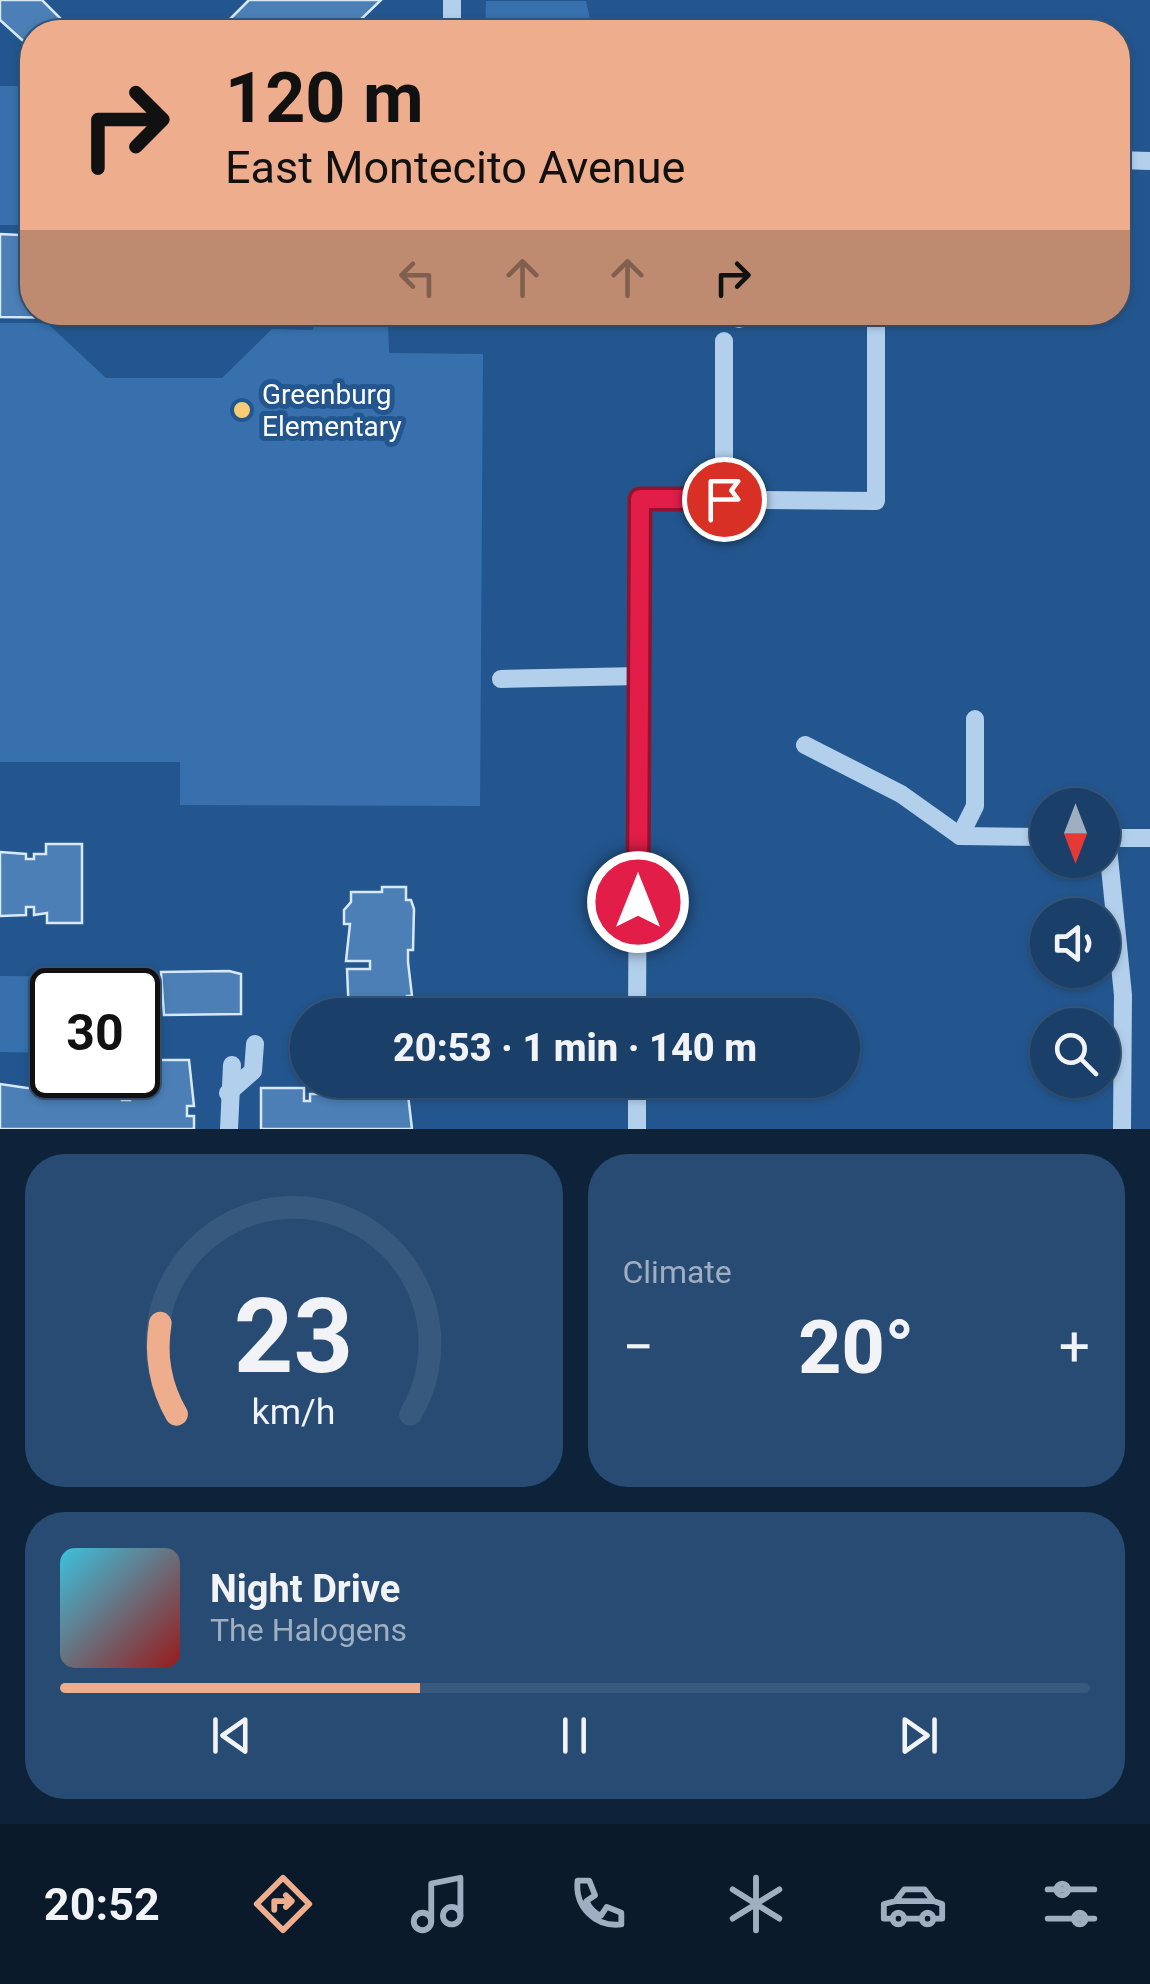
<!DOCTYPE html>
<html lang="en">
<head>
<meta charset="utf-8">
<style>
	body { margin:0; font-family:Roboto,sans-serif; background:#274b72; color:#f1f3f6; height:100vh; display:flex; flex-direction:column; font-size:38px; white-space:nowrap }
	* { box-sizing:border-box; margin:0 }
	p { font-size:32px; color:#9fafc1 }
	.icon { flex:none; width:55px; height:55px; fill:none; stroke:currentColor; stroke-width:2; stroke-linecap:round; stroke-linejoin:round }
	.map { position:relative; height:1129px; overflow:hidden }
	.sheet { display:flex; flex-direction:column; gap:25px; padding:25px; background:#0e233a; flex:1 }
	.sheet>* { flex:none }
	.hud { position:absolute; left:20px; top:20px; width:1110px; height:305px; border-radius:40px; box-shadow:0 2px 8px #0004,0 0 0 2px #38597e; background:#eead8d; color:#111; overflow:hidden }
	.needle { width:65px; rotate:180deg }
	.controls { position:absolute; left:1030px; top:788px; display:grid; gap:20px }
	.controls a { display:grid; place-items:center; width:90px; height:90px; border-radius:50%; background:#1a406a; box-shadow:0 2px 8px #0004,0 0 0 2px #38597e; font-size:50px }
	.speed { position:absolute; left:30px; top:968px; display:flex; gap:20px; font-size:50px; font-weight:700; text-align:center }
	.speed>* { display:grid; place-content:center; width:130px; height:130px; border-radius:50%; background:#1a406a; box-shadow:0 2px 8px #0004,0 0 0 2px #38597e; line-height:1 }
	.speed .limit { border:5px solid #111; border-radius:15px; background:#fff; color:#111 }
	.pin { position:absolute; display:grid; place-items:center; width:85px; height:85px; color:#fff; margin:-42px; border:5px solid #fff; border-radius:50%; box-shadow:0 2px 10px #0007 }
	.me { position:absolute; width:110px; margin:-55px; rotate:0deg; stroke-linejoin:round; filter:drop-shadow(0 0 8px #0008) }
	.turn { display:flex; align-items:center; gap:35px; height:210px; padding:0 40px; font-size:45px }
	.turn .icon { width:130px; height:130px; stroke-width:2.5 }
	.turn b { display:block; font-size:70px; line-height:85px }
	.lanes { display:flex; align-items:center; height:95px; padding:0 40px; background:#0003; justify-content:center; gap:50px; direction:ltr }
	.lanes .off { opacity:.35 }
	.big { font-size:75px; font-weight:800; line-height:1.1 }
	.sheet .widget { flex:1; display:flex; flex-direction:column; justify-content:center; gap:15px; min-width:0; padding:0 35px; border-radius:40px; background:#274b72 }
	.sheet .dial { align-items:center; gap:0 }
	.dial svg { height:260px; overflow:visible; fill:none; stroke:#38597e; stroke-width:7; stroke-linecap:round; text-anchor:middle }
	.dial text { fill:#f1f3f6; stroke:none }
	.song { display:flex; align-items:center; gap:30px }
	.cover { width:120px; height:120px; border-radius:15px; background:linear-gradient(135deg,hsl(190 70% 55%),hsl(0 70% 35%)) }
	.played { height:10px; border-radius:5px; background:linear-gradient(90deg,#eead8d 35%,#38597e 35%) }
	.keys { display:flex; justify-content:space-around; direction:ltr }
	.heat { display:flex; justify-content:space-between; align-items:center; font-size:55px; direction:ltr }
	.sheet .tiles { flex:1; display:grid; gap:25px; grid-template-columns:1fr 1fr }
	.widget:last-child { grid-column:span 2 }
	.trip { position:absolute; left:290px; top:998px; width:570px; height:100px; border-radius:50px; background:#1a406a; box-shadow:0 2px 8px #0004,0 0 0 2px #38597e; font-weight:800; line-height:100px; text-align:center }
	.menu { display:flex; height:160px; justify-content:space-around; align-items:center; background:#0a1a2a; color:#9fafc1 }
	.menu .icon { width:70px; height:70px }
	.menu .active { color:#eead8d }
	.menu b { font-size:45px; color:#f1f3f6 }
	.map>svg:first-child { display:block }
	.green { fill:#3770ac }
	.building { fill:#4b7fb5; stroke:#d7e8f9; stroke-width:2.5 }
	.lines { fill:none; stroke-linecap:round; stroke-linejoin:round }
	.minor { stroke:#b2cfec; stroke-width:18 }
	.route-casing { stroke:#92132f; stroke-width:25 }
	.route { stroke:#e11d48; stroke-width:18 }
	.poi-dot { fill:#f7cc75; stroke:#23568e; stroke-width:4 }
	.labels { text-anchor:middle; stroke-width:10; stroke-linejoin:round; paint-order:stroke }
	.poi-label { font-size:28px; fill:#fff; stroke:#23568e; text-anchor:start }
</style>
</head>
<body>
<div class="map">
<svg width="1150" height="1129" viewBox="0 0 1150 1129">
	<rect width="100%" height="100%" fill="#23568e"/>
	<g class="green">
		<polygon points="486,1 586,1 593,32 485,32"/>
		<polygon points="0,86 24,86 32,105 32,210 17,225 0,225"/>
		<polygon points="314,322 388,322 389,353 483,354 480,806 180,805 180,762 0,762 0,323 47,323 106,378 222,378 272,329 313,330"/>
		<polygon points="0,976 156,977 156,993 52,990 52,1053 0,1052"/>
	</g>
	<g class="building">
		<polygon points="0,0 42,0 61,19 47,32 32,32 31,48 0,20"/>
		<polygon points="249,0 381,0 356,24 364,32 217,32"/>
		<polygon points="32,224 32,312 76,312 76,318 0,317 0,234 20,235"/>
		<polygon points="269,312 323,312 310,313 310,321 269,320"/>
		<polygon points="46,844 82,844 82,923 47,923 47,913 34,915 34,907 26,907 26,915 0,916 0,852 26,854 26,859 34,859 34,854 46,854"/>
		<polygon points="382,887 406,887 406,900 411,900 414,909 413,950 408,950 408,962 412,996 407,996 407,1015 349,1015 347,969 370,969 370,961 346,961 350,924 344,924 344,910 351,902 351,892 382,892"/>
		<polygon points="229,971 241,974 241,1014 164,1015 161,972"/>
		<polygon points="138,1060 189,1060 194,1106 187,1106 187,1116 194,1116 194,1129 0,1129 0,1084 27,1088 109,1084 109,1089 122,1087 122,1100 130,1100 130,1075 138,1075"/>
		<polygon points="359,1080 412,1080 412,1086 407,1086 412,1129 261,1129 261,1088 304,1088 304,1101 310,1101 310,1094 346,1094"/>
	</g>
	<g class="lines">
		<g class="minor">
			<polyline points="452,32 452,0"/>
			<polyline points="1118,160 1150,161"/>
			<polyline points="739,312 739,319"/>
			<polyline points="724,341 724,499"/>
			<polyline points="501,679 639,676"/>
			<polyline points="805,745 901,794 960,836"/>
			<polyline points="960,836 975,806 975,719"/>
			<polyline points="960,836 1048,837"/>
			<polyline points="1102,838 1150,838"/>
			<polyline points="1107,838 1123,995 1122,1129"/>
			<polyline points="637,1015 640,499 876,501 876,312"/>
			<polyline points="228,1093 253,1071 255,1044"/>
			<polyline points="229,1129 232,1065"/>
			<polyline points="637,1129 637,1080"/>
		</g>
	</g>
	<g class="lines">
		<defs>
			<polyline id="route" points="638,902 640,499 724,499"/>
		</defs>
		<use href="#route" class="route-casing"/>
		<use href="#route" class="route"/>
	</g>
	<circle class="poi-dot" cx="242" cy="410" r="10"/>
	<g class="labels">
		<g class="poi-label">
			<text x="262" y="404">Greenburg<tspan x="262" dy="32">Elementary</tspan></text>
		</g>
	</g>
</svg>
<div class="controls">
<a><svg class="needle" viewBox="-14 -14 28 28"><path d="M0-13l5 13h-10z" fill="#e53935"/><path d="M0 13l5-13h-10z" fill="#9fafc1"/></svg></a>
<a><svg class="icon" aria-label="sound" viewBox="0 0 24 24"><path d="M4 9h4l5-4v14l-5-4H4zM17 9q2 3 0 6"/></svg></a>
<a><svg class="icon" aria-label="search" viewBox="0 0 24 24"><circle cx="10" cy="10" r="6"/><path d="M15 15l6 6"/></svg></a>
</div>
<div class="speed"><div class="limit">30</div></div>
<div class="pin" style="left:724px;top:499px;background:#d93025"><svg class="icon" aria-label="arrive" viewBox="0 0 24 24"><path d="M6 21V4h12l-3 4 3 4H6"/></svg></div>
<svg class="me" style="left:638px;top:902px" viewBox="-20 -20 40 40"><circle r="17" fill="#e11d48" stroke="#fff" stroke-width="3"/><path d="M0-11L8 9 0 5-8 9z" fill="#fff"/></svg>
<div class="trip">20:53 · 1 min · 140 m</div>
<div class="hud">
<div class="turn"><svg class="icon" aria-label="right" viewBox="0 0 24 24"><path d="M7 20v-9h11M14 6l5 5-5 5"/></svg><div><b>120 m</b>East Montecito Avenue</div></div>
<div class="lanes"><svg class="icon off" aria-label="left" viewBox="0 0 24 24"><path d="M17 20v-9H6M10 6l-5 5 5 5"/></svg><svg class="icon off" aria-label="ahead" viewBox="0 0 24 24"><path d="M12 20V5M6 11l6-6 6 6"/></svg><svg class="icon off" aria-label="ahead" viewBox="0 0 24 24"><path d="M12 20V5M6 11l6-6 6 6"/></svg><svg class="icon" aria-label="right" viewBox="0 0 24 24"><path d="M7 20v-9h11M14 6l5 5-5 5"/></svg></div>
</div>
</div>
<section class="sheet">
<div class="tiles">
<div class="widget dial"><svg viewBox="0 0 100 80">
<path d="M14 69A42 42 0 1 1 86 69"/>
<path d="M14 69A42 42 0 0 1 9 41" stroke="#eead8d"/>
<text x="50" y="56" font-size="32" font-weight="700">23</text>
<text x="50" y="72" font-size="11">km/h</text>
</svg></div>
<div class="widget"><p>Climate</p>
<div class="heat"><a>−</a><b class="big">20°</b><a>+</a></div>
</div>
<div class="widget">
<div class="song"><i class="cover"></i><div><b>Night Drive</b><p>The Halogens</p></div></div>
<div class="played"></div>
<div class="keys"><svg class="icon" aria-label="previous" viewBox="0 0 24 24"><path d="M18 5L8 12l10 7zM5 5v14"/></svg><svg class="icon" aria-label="pause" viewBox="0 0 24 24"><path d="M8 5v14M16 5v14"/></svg><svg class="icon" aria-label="next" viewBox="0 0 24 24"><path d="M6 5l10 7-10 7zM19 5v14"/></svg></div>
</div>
</div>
</section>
<nav class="menu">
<b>20:52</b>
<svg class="icon active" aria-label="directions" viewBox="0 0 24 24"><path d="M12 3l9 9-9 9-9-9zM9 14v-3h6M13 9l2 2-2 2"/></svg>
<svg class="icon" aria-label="music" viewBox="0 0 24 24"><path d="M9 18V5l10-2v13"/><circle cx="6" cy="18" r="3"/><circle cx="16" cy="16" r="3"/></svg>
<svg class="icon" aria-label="phone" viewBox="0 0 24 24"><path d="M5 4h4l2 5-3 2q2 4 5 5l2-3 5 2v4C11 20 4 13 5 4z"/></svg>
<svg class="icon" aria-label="climate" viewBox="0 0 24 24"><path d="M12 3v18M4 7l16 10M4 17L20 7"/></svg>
<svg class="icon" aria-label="car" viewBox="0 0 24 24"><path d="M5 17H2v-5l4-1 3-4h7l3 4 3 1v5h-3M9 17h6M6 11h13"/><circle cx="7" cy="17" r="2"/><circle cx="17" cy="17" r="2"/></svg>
<svg class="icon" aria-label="filters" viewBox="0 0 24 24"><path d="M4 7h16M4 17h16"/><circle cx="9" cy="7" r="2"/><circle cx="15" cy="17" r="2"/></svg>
</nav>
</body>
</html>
